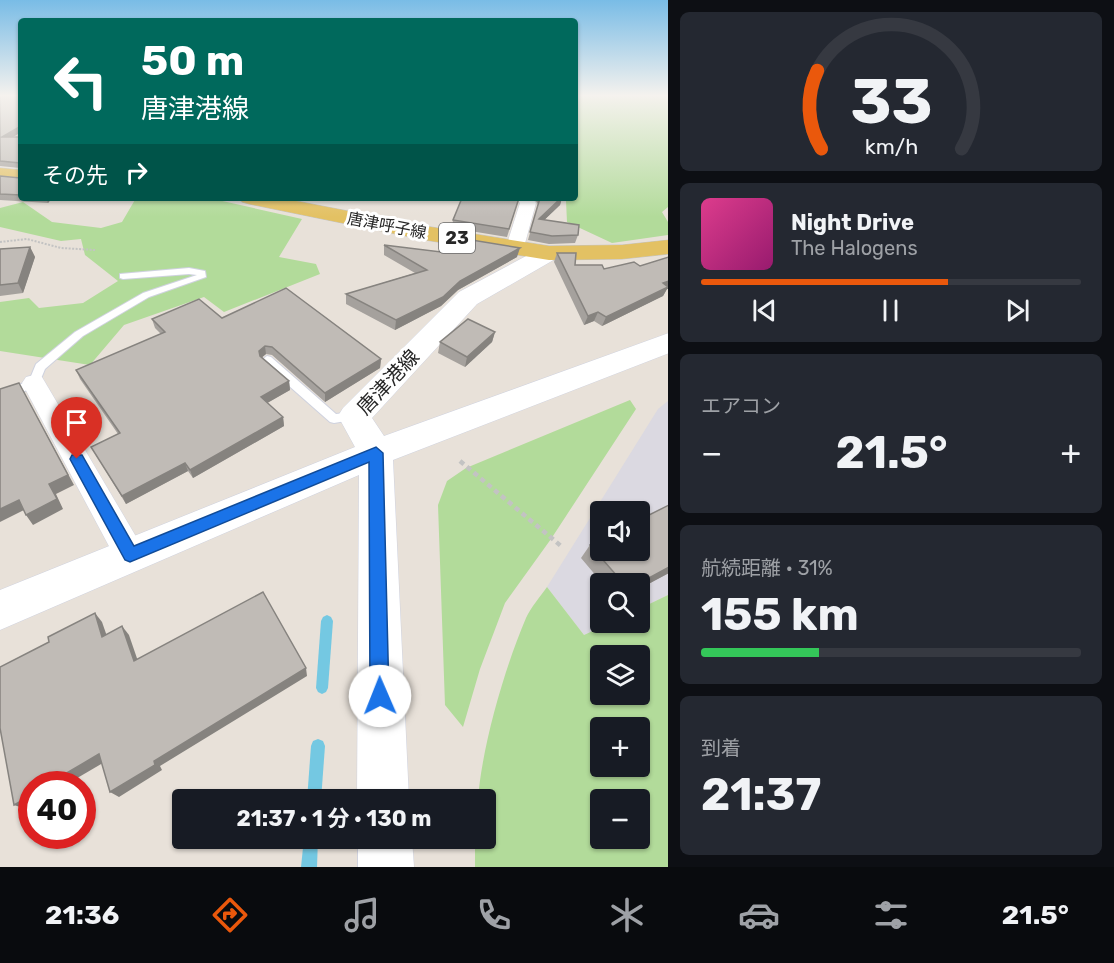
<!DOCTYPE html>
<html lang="ja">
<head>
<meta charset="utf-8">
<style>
	body { margin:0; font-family:Rubik,"Noto Sans JP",sans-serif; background:#242831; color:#f1f3f6; height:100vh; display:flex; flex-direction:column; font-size:22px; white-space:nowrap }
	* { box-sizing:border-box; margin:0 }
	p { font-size:20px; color:#9ea1a6 }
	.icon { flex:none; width:33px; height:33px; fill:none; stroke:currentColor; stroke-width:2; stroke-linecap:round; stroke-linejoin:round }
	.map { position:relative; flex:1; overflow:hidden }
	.sheet { display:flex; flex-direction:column; gap:12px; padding:12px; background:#0d0f14; width:446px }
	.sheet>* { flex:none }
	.top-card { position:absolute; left:18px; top:18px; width:560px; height:183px; border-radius:6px; box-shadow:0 2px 4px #0004; background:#00695c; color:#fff; overflow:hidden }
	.buttons { position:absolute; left:590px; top:501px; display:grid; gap:12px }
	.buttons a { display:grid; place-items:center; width:60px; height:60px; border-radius:6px; background:#171b24; box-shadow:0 2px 4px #0004; font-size:30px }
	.speed { position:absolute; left:18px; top:771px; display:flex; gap:12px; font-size:30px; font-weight:700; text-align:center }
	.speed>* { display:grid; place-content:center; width:78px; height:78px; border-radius:50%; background:#171b24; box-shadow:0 2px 4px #0004; line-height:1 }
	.speed .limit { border:9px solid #d22; background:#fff; color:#111 }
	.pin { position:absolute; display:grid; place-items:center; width:51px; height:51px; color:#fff; margin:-62px -26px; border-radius:50% 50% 50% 0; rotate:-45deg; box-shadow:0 0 6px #0007 }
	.pin .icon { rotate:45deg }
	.me { position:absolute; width:66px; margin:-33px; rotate:359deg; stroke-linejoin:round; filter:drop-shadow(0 0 4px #0008) }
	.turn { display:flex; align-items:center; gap:21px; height:126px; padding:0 24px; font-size:27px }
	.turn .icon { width:78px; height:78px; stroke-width:2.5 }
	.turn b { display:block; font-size:42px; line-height:51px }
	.then { display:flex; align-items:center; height:57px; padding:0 24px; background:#0003; gap:12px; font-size:22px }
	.big { font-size:45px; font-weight:700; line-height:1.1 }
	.sheet .card { flex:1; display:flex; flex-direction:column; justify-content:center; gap:9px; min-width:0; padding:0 21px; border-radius:9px; background:#242831 }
	.sheet .dial { align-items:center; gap:0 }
	.dial svg { height:156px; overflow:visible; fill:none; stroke:#363941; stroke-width:7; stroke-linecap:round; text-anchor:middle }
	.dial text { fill:#f1f3f6; stroke:none }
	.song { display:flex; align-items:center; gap:18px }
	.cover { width:72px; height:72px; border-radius:9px; background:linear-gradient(135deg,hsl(330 70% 55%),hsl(320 70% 35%)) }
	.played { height:6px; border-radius:3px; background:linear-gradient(90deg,#ea580c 65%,#363941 65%) }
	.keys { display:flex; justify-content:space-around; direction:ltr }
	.heat { display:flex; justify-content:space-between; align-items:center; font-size:33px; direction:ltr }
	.charge { height:9px; border-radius:4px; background:linear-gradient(90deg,#34c759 31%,#363941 0) }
	.trip { position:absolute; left:172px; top:789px; width:324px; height:60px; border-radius:6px; background:#171b24; box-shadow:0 2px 4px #0004; font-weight:700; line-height:60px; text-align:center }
	.tab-bar { display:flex; height:96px; justify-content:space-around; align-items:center; background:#090b0e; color:#9ea1a6 }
	.tab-bar .icon { width:42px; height:42px }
	.tab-bar .selected { color:#ea580c }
	.tab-bar b { font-size:27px; color:#f1f3f6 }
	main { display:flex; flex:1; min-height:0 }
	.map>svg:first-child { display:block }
	.industrial { fill:#dbd9e1; fill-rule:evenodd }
	.green { fill:#b2db9a; fill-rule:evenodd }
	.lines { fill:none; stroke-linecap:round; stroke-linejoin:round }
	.stream { fill:#74c8e2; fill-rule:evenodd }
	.lane-casing { stroke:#cfd2df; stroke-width:2 }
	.street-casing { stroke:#cfd2df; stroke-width:1 }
	.secondary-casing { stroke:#cfd2df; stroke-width:1 }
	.primary-casing { stroke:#c3c3c3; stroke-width:1 }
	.path-far1 { stroke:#c3c3c3; stroke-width:2; stroke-dasharray:2 1.5; stroke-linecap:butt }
	.path { stroke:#c3c3c3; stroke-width:4.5; stroke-dasharray:5 4; stroke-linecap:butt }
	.lane { fill:#fff; fill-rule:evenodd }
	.street { fill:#fff; fill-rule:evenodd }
	.secondary { fill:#fff; fill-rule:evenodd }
	.primary { fill:#e3c163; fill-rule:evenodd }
	.wall { fill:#a5a19d }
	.shaded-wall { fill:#86837f }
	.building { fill:#c0bbb6; stroke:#86837f; stroke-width:1.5 }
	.route { fill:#1a73e8; stroke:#114b97; stroke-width:1.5 }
	.labels { text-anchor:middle; stroke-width:6; stroke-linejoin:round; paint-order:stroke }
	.far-street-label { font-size:16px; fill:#272727; stroke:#fff }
	.shield { fill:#fff; stroke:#686868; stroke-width:1.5 }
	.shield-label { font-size:18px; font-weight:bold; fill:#272727 }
	.street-label { font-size:20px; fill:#272727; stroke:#fff }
</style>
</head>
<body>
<main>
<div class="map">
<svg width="669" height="867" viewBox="0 0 669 867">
	<rect width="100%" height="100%" fill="#e8e1d9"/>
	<path class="industrial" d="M668,401v194l-29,14v-25h-39v38l10,1 -26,12 -37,-48 111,-178zM600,512h39v38h-39z"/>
	<g class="green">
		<polygon points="575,95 668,95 668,207 662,212 668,222 668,235 612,243 567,222 566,201 561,198 574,198"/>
		<polygon points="136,198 209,198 302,219 279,257 316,264 320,274 224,312 204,297 124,325 90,365 0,351 0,302 29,298 39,308 83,303 118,281 85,255 81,239 61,241 0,227 0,208 23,202 52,222 101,228 122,222"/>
		<polygon points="630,400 636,409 551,539 505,603 480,669 463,727 445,705 438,505 447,481 466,468"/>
		<path d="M547,587l37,48 26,-12 29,-1v-13l29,-14v272h-193v-28l11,-1v-38l-8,-1c4,-53 27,-132 48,-181 5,-11 14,-21 21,-31zM600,656h39v38h-39zM600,728h39v38h-39zM600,800h39v38h-39z"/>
	</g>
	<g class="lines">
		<g class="stream">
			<polygon points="327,615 331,617 333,621 328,688 326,692 322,694 318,692 316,688 321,621 323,617"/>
			<polygon points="318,739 323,741 325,746 321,800 307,800 311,746 313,741"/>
			<polygon points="304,838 318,838 317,867 301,867"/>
		</g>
		<defs>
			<g id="lane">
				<polygon points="189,268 205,271 206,277 149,297 83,336 45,369 38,386 0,400 0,392 29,381 36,364 75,332 143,293 197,275 189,274 123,279 120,278 120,274"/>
				<polygon points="267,356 271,357 336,414 354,412 358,413 360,416 358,419 334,423 330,422 263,363 262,360"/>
			</g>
			<g id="street">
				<polygon points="516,198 532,198 536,203 524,247 521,251 509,251 506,247 520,203"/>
				<polygon points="34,375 42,377 141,545 145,555 141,565 130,569 119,565 22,383 26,377"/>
			</g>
			<g id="secondary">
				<polygon points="549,246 557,248 561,253 557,258 477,304 372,418 384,436 669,333 669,353 393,460 409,800 357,800 359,475 0,630 0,590 355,447 338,416 343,408 459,292 541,248"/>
				<polygon points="358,838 412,838 414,867 358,867"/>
			</g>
			<g id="primary">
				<polygon points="0,168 21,170 21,182 0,180"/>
				<polygon points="239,198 281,198 425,226 549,246 622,245 669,240 669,254 622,259 549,260 425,240 249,204 242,202"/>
			</g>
		</defs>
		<use href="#lane" class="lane-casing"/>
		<use href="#street" class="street-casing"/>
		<use href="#secondary" class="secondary-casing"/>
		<use href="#primary" class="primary-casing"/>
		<polyline class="path-far1" points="0,242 27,239 61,248 95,250"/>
		<polyline class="path" points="460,461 561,546"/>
		<use href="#lane" class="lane"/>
		<use href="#street" class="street"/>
		<use href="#secondary" class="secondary"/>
		<use href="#primary" class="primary"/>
	</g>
	<g class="wall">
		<polygon points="0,95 21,95 21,132 13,137 21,137 21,198 52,198 48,203 0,200 0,176 20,178 20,168 0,166"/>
		<polygon points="462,198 519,198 507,237 452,228 453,220"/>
		<polygon points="534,198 562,198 560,205 544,220 578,235 575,243 549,244 528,240 538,204"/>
		<polygon points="384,245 441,252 517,257 458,290 441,306 395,330 346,304 346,294 415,273 384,255"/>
		<polygon points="30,247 35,257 23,293 0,296 0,249"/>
		<polygon points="557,253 575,265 604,269 640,266 669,257 669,289 667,289 663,296 602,326 594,321 584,325 554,262"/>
		<polygon points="222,318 381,359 380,368 325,402 272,355 266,354 262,357 289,381 290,390 267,403 283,417 284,426 193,478 188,471 126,504 91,447 118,434 80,379 76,370 161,334 155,328 152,319"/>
		<polygon points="495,332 492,342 465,367 438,353 440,342"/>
		<polygon points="669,505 669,573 639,589 639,584 603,584 581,558 590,545"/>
	</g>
	<g class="shaded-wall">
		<polygon points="21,126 21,132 5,142 2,137"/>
		<polygon points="46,198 52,198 48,203"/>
		<polygon points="562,198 560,205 537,227 539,219"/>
		<polygon points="30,247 35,257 23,293 18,283"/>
		<polygon points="520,248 517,257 458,290 441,306 395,330 396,320 460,281"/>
		<polygon points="669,281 669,289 667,289 663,296 602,326 606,317 663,283"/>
		<polygon points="598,312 594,321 584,325 588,316"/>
		<polygon points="495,332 492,342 465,367 467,357"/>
		<polygon points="265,346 266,354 260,359 259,351"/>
		<polygon points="381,359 380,368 325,402 325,393"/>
		<polygon points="289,381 290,390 262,406 261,397"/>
		<polygon points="19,383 74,485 56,494 63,509 33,525 26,515 49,484"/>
		<polygon points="283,417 284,426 193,478 190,470"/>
		<polygon points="185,463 188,471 126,504 122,496"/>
		<polygon points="19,500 26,509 0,522 0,509"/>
		<polygon points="669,567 669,573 639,589 639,584"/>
		<polygon points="95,613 102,622 110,645 102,637"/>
		<polygon points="122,626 129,635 141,670 134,661"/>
		<polygon points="306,668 307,676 160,766 162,770 119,797 110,792 154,761"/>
		<polygon points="99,754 108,760 67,784 48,784"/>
		<polygon points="32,795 32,806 26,809 14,805"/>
	</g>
	<g class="building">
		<polygon points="0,95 21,95 21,126 2,137 21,137 21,195 0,194 0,176 20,178 20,163 0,161"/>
		<polygon points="462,198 519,198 509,229 453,220"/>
		<polygon points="540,198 561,198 539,219 579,225 578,235 552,236 530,232"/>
		<polygon points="447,236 520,248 460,281 443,297 396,320 346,294 427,270 384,245 441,252"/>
		<polygon points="30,247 18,283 0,285 0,249"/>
		<polygon points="557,253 576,253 575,265 602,265 604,269 634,262 640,266 669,257 669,281 663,283 668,287 606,317 598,312 588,316"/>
		<polygon points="286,288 381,359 325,393 272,347 265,346 259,351 260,356 289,381 261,397 283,417 190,470 185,463 122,496 91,447 120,433 76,370 165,332 152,319 199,299 222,318"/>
		<polygon points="468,319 495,332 467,357 440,342"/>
		<polygon points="19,383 68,475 49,484 57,499 26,515 19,500 0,509 0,389"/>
		<polygon points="669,505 669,567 638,584 624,584 590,545 600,540 600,550 639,550 639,520"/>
		<polygon points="263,592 306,668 154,761 155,765 110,792 99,754 48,784 32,784 32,795 14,805 0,728 0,667 49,642 48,637 95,613 102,637 122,626 134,661"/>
	</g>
	<linearGradient id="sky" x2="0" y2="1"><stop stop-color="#79bce6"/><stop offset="0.44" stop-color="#f5f2ee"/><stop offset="1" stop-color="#f5f2ee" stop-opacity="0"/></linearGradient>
	<rect width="669" height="217" fill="url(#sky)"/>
	<polygon class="route" points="376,447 383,453 389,696 386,703 380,706 373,703 370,696 369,462 130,562 125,560 70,459 72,455 82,455 134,546"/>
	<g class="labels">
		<g class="far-street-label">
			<text transform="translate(387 225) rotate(11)" y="6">唐津呼子線</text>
		</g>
		<rect class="shield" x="439" y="223" width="36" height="30" rx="4.5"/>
		<g class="shield-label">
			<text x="457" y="244">23</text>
		</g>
		<g class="street-label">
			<text transform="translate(388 382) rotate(-47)" y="7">唐津港線</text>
		</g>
	</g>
</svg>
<div class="buttons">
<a><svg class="icon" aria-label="sound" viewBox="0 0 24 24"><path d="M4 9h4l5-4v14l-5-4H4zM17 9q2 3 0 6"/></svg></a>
<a><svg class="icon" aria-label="search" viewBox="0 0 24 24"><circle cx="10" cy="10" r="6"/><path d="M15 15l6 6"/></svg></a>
<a><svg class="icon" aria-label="layers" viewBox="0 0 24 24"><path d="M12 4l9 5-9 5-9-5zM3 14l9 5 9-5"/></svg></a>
<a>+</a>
<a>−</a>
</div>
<div class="speed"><div class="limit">40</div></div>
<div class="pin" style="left:77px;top:459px;background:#d93025"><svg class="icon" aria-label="arrive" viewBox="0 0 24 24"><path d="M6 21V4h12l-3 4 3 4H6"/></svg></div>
<svg class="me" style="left:380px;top:696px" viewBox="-20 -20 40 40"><circle r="19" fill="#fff"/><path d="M0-13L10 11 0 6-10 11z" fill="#1a73e8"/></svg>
<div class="trip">21:37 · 1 分 · 130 m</div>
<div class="top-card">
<div class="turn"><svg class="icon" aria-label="left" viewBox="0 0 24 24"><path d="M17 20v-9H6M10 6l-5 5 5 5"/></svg><div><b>50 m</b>唐津港線</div></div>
<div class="then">その先<svg class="icon" aria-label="right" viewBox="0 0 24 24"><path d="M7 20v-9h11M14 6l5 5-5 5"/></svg></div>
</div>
</div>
<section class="sheet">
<div class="card dial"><svg viewBox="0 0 100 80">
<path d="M14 69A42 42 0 1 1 86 69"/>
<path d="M14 69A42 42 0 0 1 12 29" stroke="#ea580c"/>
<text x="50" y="56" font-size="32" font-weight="700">33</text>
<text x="50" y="72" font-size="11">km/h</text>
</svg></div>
<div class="card">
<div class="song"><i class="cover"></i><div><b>Night Drive</b><p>The Halogens</p></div></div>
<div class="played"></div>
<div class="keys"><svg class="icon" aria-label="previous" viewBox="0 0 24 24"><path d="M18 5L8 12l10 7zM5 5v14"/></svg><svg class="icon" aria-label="pause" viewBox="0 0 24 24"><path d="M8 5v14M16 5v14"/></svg><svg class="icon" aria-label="next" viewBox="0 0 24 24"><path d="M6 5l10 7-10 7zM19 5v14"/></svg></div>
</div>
<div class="card"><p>エアコン</p>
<div class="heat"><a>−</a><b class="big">21.5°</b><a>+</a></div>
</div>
<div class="card"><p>航続距離 · 31%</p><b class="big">155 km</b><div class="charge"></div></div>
<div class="card"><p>到着</p><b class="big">21:37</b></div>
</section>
</main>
<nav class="tab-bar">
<b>21:36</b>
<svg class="icon selected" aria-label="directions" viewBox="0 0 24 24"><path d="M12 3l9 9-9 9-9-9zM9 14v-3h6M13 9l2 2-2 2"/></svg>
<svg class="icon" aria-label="music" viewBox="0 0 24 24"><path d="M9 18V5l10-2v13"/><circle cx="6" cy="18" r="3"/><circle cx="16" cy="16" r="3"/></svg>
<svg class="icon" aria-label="phone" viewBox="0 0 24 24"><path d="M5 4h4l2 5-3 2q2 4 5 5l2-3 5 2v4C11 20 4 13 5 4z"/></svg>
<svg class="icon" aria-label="climate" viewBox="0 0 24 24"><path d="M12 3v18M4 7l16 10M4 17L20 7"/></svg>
<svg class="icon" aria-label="car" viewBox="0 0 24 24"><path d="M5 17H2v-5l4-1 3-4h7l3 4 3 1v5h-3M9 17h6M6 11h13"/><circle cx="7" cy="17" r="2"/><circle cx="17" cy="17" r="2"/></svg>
<svg class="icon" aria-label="filters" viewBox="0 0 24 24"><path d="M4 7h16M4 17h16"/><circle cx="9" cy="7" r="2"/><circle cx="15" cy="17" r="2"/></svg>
<b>21.5°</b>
</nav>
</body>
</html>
